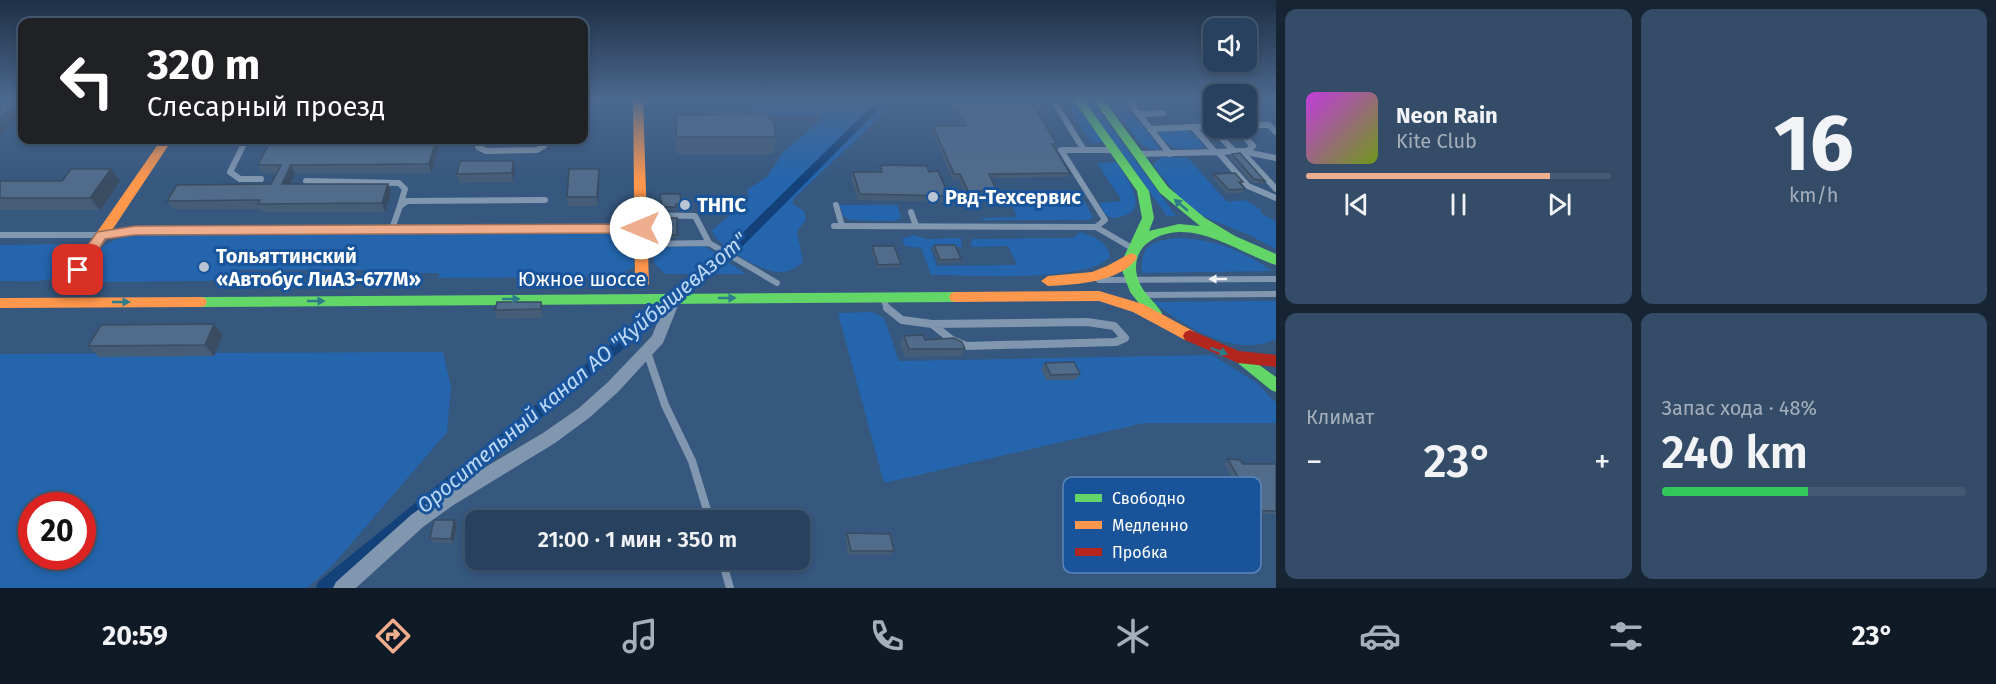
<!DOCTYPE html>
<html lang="ru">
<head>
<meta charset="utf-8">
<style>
	body { margin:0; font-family:"Fira Sans",sans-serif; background:#344c67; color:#f1f3f6; height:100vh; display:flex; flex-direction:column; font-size:22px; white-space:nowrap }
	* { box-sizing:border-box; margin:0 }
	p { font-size:20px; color:#a5afbc }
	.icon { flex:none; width:33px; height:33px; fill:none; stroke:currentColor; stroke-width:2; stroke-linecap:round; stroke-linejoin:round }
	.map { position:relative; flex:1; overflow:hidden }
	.drawer { display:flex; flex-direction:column; gap:9px; padding:9px; background:#162434; width:720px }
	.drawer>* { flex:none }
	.banner { position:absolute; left:18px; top:18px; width:570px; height:126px; border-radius:12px; box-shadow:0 3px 9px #0003,0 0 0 2px #445a73; background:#202124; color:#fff; overflow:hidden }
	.fabs { position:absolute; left:1203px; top:18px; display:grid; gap:12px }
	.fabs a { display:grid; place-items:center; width:54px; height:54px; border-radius:12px; background:#28415e; box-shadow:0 3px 9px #0003,0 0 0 2px #445a73; font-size:30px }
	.speed { position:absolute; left:18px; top:492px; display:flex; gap:12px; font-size:30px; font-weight:700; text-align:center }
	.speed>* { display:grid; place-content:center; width:78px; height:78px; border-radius:50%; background:#28415e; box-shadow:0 3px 9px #0003,0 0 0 2px #445a73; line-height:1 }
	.speed .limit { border:9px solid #d22; background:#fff; color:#111 }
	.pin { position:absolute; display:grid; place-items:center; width:51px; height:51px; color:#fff; margin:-26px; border-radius:12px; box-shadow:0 3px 9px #0006 }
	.me { position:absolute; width:66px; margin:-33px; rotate:270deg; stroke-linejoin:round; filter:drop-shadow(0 0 4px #0008) }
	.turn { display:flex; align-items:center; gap:21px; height:126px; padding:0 30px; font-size:27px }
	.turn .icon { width:78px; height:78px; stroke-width:2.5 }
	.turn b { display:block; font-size:42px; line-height:51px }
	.big { font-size:45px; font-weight:600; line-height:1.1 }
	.drawer .tile { flex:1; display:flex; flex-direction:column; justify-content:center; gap:9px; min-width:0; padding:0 21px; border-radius:12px; background:#344c67 }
	.drawer .dial { align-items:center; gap:0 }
	.dial b { font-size:78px; line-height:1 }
	.song { display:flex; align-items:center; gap:18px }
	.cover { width:72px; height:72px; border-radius:9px; background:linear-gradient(135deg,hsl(290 70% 55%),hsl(80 70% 35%)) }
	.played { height:6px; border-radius:3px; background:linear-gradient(90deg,#eead8d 80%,#445a73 80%) }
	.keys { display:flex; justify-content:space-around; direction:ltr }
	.heat { display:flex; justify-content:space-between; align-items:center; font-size:33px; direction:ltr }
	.charge { height:9px; border-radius:4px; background:linear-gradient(90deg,#34c759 48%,#445a73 0) }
	.drawer .tiles { flex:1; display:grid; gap:9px; grid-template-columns:repeat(2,1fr) }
	.trip { position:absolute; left:465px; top:510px; width:345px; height:60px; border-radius:12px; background:#28415e; box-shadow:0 3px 9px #0003,0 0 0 2px #445a73; font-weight:600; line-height:60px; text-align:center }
	.tab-bar { display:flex; height:96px; justify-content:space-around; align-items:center; background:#101a26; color:#a5afbc }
	.tab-bar .icon { width:42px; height:42px }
	.tab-bar .on { color:#eead8d }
	.tab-bar b { font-size:27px; color:#f1f3f6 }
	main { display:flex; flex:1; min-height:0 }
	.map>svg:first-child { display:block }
	.green { fill:#2465ad; fill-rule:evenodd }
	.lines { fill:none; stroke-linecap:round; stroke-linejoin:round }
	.canal { fill:#134179; fill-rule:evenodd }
	.lane-far1 { stroke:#8197af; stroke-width:6 }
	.lane { stroke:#8197af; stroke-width:8 }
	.street { fill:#8197af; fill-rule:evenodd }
	.fast { fill:#63d668; fill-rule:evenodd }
	.slow { fill:#ff974d; fill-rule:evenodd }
	.jam { fill:#b3261e; fill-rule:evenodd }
	.wall { fill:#465d78 }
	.shaded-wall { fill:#394c61 }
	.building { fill:#516c8b; stroke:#394c61; stroke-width:1.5 }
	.oneway { fill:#2f7b8c }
	.oneway2 { fill:#eceff3 }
	.route { fill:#eead8d; stroke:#9b705c; stroke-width:1.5 }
	.poi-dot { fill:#b9c4d2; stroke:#19549b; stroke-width:2 }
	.labels { text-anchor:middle; stroke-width:6; stroke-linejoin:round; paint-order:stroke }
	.poi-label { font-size:20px; font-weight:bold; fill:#fff; stroke:#19549b; text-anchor:start }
	.street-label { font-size:20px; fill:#fff; stroke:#19549b }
	.water-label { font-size:21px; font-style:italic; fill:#bcd9f8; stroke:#19549b }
	.key { fill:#19549b; stroke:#5e87b9; stroke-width:1.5 }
	.key-label { font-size:16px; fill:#fff }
</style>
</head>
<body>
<main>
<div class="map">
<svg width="1276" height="588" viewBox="0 0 1276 588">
	<rect width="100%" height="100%" fill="#36577e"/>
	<g class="green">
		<path d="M753,99h146l-106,100v5l11,7 2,9 -9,11 6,31c-6,5 -12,9 -21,10 -17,2 -66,-25 -70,-42l37,-30 -2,-10 20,-13 17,-26 37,-31 -1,-5 -50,1 -19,-6z"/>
		<polygon points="1070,99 1075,102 1103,142 1092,143 1064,102 1065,100"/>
		<path d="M1112,99l13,4 35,46c-27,4 -30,-32 -52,-43l-1,-3z"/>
		<polygon points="1084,100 1091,100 1176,216 1167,216"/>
		<path d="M1162,131h6l3,4 2,-1 -3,-3 14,-1 12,6 -13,2 14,-1 7,10c-18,3 -36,4 -45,-14z"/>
		<polygon points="1161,157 1188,158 1227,202 1245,200 1261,210 1261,213 1276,222 1276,249 1249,235 1190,211 1153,165"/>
		<path d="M1116,162c13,19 39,53 -4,56l-7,-4 -6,-11 23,-2 -25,-38z"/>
		<polygon points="1010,202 1085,202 1093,217 1089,220 984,220 979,218 1017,217"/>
		<polygon points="840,205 897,205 901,217 896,221 850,220 843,216"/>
		<path d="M622,231l11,7 1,29 -19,10 -176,1v-5l-57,1 -11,-4h-134l-15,9 -14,2 -111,1c-14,-10 -4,-28 7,-36 8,-6 19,-9 28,-11z"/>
		<path d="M1080,232c12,4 29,10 30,25 -22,26 -143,18 -179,18l-10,-27 -16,-2 -3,-7 12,-4 12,4 35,-1 1,9h-32l7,19 80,-1 -9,-19 -37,1 1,-8 101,-1z"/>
		<path d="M1176,238c35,0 68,13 96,33l-130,2c-2,-27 9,-32 34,-35z"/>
		<path d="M76,244l8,2 2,3c-4,6 -8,14 -13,19 -18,17 -51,13 -73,13v-36z"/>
		<polygon points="705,246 746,274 665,274 654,263 654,257 667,247"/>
		<path d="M1276,301v38c-42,20 -91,-13 -123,-37z"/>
		<polygon points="872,312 884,318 899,361 1212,355 1257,383 1276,403 1276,423 1144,423 884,483 838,313"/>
		<path d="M443,352l8,35 -4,45 -115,134 -25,22h-307v-234zM32,506h50v50h-50z"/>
	</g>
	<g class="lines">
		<polygon class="canal" points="879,99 889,99 725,264 337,588 316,588 318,582 717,258"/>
		<g class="lane-far1">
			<polyline points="1056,99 1056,105 1084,150"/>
			<polyline points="1127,99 1170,154"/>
			<polyline points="1139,114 1163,113"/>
			<polyline points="1246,125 1269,125 1276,132"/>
			<polyline points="1193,127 1215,152"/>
			<polyline points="1211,127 1234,151"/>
			<polyline points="1237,128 1253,146 1247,151 1241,151"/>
			<polyline points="1150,129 1214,126"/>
			<polyline points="246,140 230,172 240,179 261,179"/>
			<polyline points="479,140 478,147 486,151 537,150 544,146 546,140"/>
			<polyline points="1218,152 1241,151 1276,189"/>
			<polyline points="1246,152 1276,158"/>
			<polyline points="1138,154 1218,152 1248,186 1276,198"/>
			<polyline points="306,181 399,183 405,189 400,206"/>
			<polyline points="836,205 842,226"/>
			<polyline points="911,212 916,226"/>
			<polyline points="641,215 695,216 709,243"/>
			<polyline points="834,226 1096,227 1132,248"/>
			<polyline points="1096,227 1105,220 1061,150 1113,150"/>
			<polyline points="392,229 400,206 407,201 545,200"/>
			<polyline points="0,235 101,235 135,231 638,229"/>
			<polyline points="644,244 709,243 777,283"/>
			<polyline points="1099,280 1276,279"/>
			<polyline points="1144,295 1276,294"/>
			<polyline points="883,299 888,310"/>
		</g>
		<g class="lane">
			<polyline points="887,308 902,320 932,324"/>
			<polygon points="1087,322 1114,326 1125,338 1116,342 966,346 952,340 932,324"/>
			<polyline points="647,352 665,405 692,461 710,520"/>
			<polyline points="722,560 730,588"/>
		</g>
		<polygon class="street" points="674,293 679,294 681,298 663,343 618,392 589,418 555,443 452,506 423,527 356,588 333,588 336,582 411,515 440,494 543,433 579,408 608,382 652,336 667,298 669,294"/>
		<g class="fast">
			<path d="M1073,99h10l66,92 5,27 -5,13 30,-7 21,2 -40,-33 -67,-94h10l65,88 37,31 30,18 41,18v11c-38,-12 -91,-54 -131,-20 -9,9 -11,22 -7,34 4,14 17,22 24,34l-2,4h-10l-20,-25 -8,-22 1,-11 19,-41 -5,-27z"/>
			<polygon points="956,292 961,293 963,297 961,301 956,302 200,307 195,306 193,302 195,298 200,297"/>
			<polygon points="1244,354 1276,377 1276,392 1271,390 1239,364 1237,360 1239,356"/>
		</g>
		<g class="slow">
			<polygon points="633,99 643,99 649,284 642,289 635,284"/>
			<polygon points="161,140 172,140 71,292 61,292 59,288 61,284"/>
			<path d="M1131,253l5,2 1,3c-16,24 -63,27 -89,28l-7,-5 7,-5 44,-4 15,-6z"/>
			<polygon points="1099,291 1143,304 1195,332 1197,336 1195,340 1185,340 1133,312 1099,301 956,302 951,301 949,297 951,293 956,292"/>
			<polygon points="200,297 205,298 207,302 205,306 200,307 0,308 0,298"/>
		</g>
		<polygon class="jam" points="1190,330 1239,351 1276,355 1276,367 1238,363 1185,340 1183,336 1185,332"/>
	</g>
	<g class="wall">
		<polygon points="948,99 1044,99 1048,105 1045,109 1036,110 1057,144 1055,149 1070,173 1067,177 991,178 997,191 995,195 966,196 958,179 952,179 932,131 933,126 962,126"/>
		<polygon points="677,115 770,120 776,137 773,154 675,154"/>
		<polygon points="441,140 431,173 295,173 290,184 388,184 391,192 385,212 263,212 261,209 173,209 167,201 271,184 277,173 262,173 258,165"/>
		<polygon points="1232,154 1265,181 1263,184 1251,182 1229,157"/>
		<polygon points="880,166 929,172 949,196 946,202 858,200 851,178 853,172 878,172"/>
		<polygon points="111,169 120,181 100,210 0,210 0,181 62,181"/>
		<polygon points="515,170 513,182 459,183 457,174"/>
		<polygon points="1214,174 1243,182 1241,184 1245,189 1243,193 1226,193 1212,177"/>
		<polygon points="599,178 598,206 568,206 567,197"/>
		<polygon points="660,194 680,194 681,208 676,207 676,210 662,210"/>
		<rect x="663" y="218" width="14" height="20"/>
		<polygon points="934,245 961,259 959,262 939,263 933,248"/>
		<polygon points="872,246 901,264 900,267 877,268 871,249"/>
		<polygon points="541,302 543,318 497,319 495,310"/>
		<polygon points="214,324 223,335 214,356 99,357 88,346"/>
		<polygon points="904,336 925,340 965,349 961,356 905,357 900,343"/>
		<polygon points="1045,363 1080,374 1075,380 1046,380 1041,369"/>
		<polygon points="1228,459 1243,464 1276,464 1276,514 1231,513 1214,482 1218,478 1233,479 1224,463"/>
		<polygon points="454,520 457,525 453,543 433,543 430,538"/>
		<polygon points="847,533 894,551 891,555 848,555 845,538"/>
	</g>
	<g class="shaded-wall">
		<polygon points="19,99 22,99 22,112 0,137 0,119"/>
		<polygon points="436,140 441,140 431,173 429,164"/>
		<polygon points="513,161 515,170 513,182 512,173"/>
		<polygon points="291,165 295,173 286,193 282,184"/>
		<polygon points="111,169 120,181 100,210 90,198"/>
		<polygon points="599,169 599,178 598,206 597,197"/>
		<polygon points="388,184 391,192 385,212 382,203"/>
		<polygon points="214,324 223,335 214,356 205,345"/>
		<polygon points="454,520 457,525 453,543 451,539"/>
	</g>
	<g class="building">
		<polygon points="0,99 19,99 0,119"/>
		<polygon points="952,99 1044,99 1048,105 1033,105 1057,144 1052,144 1070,173 989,174 997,191 968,191 960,174 954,174 933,126 966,126"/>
		<polygon points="769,114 770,120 773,120 776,137 676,137 677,115"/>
		<polygon points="271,140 436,140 429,164 291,165 282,184 388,184 382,203 258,204 260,200 167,201 177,185 271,184 281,165 258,165"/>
		<polygon points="1240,153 1265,181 1254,179 1232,154"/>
		<polygon points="460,161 513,161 512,173 457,174"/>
		<polygon points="887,165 927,166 929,172 938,171 949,196 860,194 853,172 882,172 880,166"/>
		<polygon points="71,169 111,169 90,198 0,198 0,181 62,181"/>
		<polygon points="569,169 599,169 597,197 567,197"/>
		<polygon points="1235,173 1243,182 1239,182 1245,189 1229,190 1214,174"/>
		<polygon points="660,194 680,194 681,204 676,204 676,207 662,207"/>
		<rect x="663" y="218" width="14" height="17"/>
		<polygon points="934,245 955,245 961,259 940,260"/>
		<polygon points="872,246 894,246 901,264 878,265"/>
		<polygon points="497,302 541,302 541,309 495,310"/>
		<polygon points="214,324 205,345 88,346 101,325"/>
		<polygon points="923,335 925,340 954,338 962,342 965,349 909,349 904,336"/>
		<polygon points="1074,362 1080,374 1051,375 1045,363"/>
		<polygon points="1228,459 1240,460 1243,464 1276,464 1276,511 1236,510 1218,478 1239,479"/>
		<polygon points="434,520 454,520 451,539 430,538"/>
		<polygon points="847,533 890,534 894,551 851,551"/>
	</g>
	<defs><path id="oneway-solid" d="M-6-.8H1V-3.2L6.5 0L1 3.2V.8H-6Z" transform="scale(1.5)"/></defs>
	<g class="oneway">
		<use href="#oneway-solid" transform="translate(1181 205) rotate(-140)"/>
		<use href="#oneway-solid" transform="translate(727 298)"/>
		<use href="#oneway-solid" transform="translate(511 299)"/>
		<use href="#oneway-solid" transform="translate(316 301)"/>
		<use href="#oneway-solid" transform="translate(121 302)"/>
		<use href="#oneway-solid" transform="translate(1219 351) rotate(21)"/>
	</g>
	<use class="oneway2" href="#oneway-solid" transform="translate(1218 279) rotate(180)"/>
	<linearGradient id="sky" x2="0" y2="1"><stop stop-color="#1e3045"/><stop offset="0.55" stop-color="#4c698f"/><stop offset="1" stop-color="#4c698f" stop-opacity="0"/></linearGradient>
	<rect width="1276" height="181" fill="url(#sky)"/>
	<polygon class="route" points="641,224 647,228 641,233 135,235 105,239 83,274 73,274 71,270 97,232 135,226"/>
	<g class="poi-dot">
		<circle cx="933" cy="197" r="6"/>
		<circle cx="685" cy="205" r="6"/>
		<circle cx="204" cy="267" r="6"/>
	</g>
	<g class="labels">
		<g class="poi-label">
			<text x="945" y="204">Рвд-Техсервис</text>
			<text x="697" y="212">ТНПС</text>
			<text x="216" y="263">Тольяттинский<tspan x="216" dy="23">«Автобус ЛиАЗ-677М»</tspan></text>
		</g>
		<g class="street-label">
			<text x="582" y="286">Южное шоссе</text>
		</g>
		<g class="water-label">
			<text transform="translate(582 373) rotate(-40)" y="7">Оросительный канал АО "КуйбышевАзот"</text>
		</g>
	</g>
	<rect x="1063" y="477" width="198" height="96" rx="9" class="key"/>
	<rect x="1075" y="494" width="27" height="8" fill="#63d668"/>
	<rect x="1075" y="521" width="27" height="8" fill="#ff974d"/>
	<rect x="1075" y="548" width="27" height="8" fill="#b3261e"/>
	<g class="key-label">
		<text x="1112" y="504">Свободно</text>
		<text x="1112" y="531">Медленно</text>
		<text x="1112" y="558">Пробка</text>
	</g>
</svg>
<div class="fabs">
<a><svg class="icon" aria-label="sound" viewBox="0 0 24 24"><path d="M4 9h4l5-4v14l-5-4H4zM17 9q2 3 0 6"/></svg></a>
<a><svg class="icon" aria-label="layers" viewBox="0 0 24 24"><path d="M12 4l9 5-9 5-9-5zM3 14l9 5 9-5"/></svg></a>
</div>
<div class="speed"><div class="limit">20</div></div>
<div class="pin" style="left:78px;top:270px;background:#d93025"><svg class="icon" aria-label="arrive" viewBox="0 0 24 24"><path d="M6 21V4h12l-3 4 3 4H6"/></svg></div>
<svg class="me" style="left:641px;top:228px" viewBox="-20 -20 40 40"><circle r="19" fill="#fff"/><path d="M0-13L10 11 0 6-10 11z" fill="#eead8d"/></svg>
<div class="trip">21:00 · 1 мин · 350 m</div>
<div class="banner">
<div class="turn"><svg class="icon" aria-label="left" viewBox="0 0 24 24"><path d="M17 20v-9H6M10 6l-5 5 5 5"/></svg><div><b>320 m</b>Слесарный проезд</div></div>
</div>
</div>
<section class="drawer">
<div class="tiles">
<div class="tile">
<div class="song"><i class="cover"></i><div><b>Neon Rain</b><p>Kite Club</p></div></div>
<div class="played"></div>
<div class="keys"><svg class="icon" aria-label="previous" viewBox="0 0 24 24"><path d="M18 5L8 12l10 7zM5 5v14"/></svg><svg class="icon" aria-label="pause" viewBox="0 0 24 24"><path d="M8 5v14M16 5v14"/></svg><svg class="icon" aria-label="next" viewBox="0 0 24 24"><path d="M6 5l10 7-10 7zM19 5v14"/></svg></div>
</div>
<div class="tile dial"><b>16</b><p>km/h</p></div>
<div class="tile"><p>Климат</p>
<div class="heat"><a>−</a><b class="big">23°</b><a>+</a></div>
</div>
<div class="tile"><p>Запас хода · 48%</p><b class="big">240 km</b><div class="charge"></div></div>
</div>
</section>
</main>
<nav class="tab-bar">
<b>20:59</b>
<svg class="icon on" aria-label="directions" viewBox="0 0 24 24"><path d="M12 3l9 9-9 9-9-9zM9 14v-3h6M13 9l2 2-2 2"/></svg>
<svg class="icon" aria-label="music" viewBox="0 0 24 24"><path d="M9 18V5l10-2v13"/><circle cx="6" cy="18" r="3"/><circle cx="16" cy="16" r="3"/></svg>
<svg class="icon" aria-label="phone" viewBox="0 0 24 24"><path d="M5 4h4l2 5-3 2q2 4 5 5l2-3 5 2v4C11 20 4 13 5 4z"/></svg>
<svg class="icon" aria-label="climate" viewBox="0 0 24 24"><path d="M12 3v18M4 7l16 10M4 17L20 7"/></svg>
<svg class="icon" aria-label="car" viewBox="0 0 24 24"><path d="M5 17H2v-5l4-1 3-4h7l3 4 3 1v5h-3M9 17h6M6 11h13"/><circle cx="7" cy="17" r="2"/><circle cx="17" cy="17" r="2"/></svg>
<svg class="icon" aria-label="filters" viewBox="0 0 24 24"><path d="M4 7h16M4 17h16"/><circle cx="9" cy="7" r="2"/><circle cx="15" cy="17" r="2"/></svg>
<b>23°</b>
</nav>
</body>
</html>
